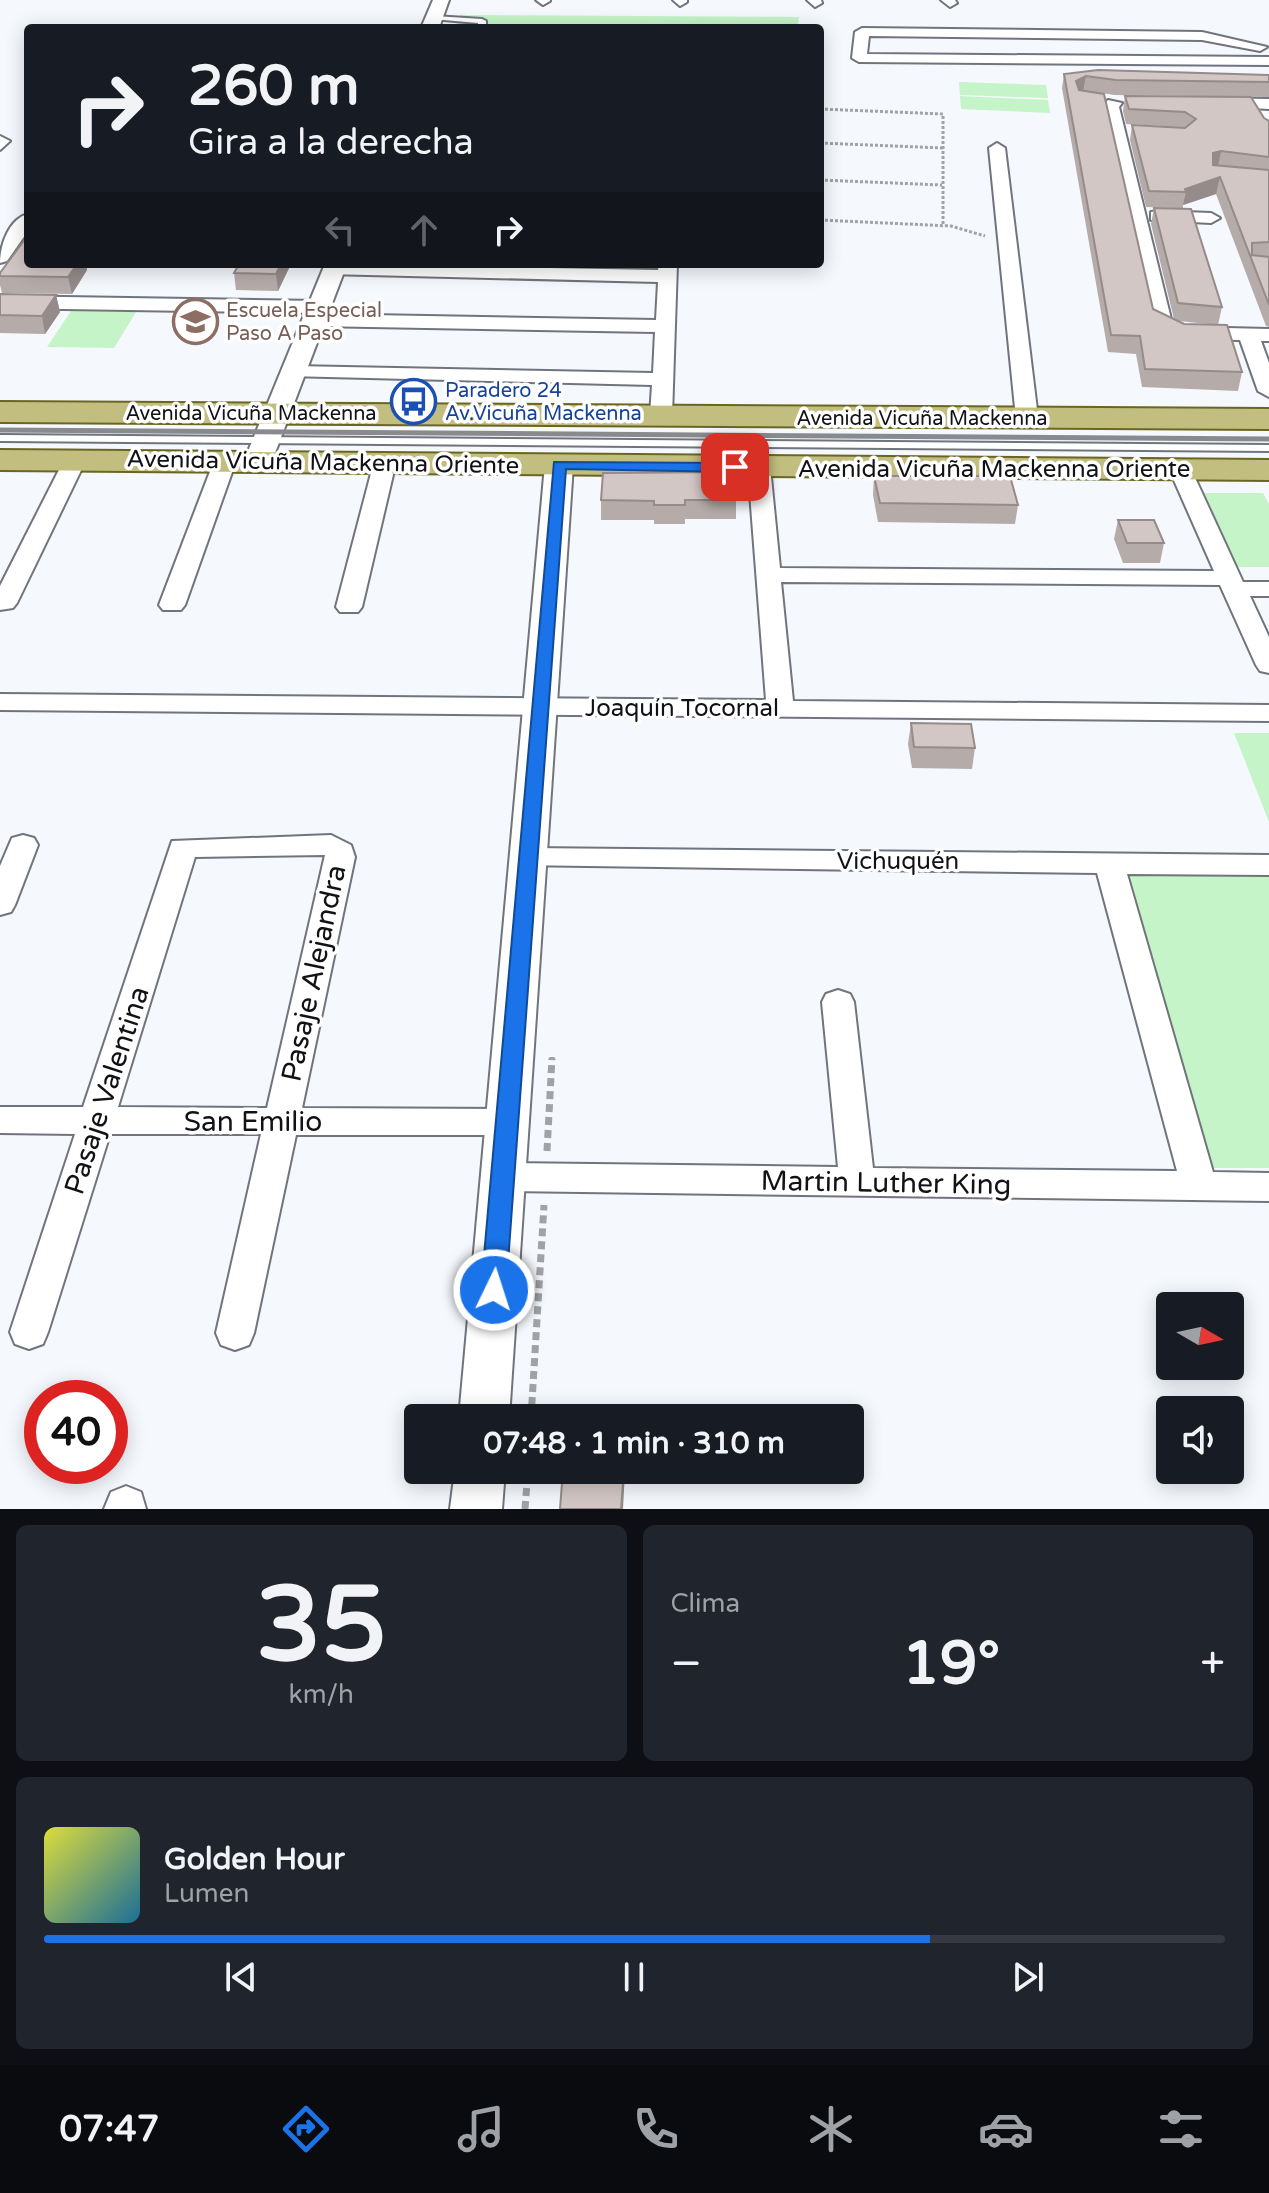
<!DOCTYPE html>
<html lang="es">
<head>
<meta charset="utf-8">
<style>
	body { margin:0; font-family:"Varela Round",sans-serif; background:#20242c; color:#f1f3f6; height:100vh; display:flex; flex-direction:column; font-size:30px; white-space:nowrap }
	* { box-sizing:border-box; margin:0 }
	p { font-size:26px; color:#9ea1a6 }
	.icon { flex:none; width:44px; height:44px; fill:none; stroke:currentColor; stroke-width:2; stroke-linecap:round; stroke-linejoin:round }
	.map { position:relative; height:1509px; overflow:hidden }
	.sheet { display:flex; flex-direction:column; gap:16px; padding:16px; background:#0d0f14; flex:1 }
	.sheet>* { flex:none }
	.banner { position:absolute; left:24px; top:24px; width:800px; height:244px; border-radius:8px; box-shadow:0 4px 20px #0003; background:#171b24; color:#f1f3f6; overflow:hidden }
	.needle { width:52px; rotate:99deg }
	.tools { position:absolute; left:1156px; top:1292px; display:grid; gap:16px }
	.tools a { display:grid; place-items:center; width:88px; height:88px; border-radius:8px; background:#171b24; box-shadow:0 4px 20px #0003; font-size:40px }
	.speed { position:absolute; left:24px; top:1380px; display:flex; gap:16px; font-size:40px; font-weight:700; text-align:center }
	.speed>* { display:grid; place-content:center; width:104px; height:104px; border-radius:50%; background:#171b24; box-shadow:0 4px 20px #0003; line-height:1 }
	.speed .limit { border:12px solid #d22; background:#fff; color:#111 }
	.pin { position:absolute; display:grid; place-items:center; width:68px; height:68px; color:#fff; margin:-34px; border-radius:16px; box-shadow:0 4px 12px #0006 }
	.me { position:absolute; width:88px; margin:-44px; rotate:4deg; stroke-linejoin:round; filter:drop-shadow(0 0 6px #0008) }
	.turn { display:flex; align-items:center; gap:28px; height:168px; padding:0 32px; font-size:36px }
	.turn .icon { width:104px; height:104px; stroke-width:2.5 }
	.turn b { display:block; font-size:56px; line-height:68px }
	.lanes { display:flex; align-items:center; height:76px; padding:0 32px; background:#0003; justify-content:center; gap:40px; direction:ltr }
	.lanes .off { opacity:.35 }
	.big { font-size:60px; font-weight:800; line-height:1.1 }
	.sheet .tile { flex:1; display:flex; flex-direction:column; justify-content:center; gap:12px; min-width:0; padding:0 28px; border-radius:12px; background:#20242c }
	.sheet .dial { align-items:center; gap:0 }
	.dial b { font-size:104px; line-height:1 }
	.song { display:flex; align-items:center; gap:24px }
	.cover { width:96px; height:96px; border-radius:12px; background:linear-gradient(135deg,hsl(60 70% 55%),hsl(200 70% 35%)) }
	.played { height:8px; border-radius:4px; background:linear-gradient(90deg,#1a73e8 75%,#363941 75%) }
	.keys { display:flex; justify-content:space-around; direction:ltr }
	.heat { display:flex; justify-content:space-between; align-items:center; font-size:44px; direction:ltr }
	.sheet .tiles { flex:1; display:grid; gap:16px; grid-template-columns:1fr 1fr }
	.tile:last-child { grid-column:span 2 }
	.trip { position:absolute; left:404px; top:1404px; width:460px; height:80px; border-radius:8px; background:#171b24; box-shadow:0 4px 20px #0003; font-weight:800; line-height:80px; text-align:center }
	.tab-bar { display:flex; height:128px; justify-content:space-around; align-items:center; background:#090b0e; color:#9ea1a6 }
	.tab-bar .icon { width:56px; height:56px }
	.tab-bar .selected { color:#1a73e8 }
	.tab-bar b { font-size:36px; color:#f1f3f6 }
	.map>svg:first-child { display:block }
	.green { fill:#c4f4c7 }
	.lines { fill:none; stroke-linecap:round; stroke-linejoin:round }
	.service-casing { stroke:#70747c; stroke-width:4 }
	.minor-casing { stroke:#70747c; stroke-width:4 }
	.tertiary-casing { stroke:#70747c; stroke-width:4 }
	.primary-casing { stroke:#6a6622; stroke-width:4 }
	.path-far2 { stroke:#9fa2a6; stroke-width:3; stroke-dasharray:3 2; stroke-linecap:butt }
	.path-far1 { stroke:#9fa2a6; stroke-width:5; stroke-dasharray:6 4; stroke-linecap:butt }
	.path { stroke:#9fa2a6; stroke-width:7; stroke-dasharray:8 5; stroke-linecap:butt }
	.service { fill:#fff; fill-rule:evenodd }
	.minor { fill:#fff; fill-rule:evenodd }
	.tertiary { fill:#fff; fill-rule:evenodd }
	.primary { fill:#c2be7f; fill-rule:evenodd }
	.rail { stroke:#888a8e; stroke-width:5 }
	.wall { fill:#b5aba9 }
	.shaded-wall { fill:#948b8a }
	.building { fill:#d3c7c5; stroke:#948b8a; stroke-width:2 }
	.route { fill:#1a73e8; stroke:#114b97; stroke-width:2 }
	.labels { text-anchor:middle; stroke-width:7; stroke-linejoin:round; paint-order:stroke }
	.far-education-label { font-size:20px; fill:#785e54; stroke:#fff; text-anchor:start }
	.far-transit-label { font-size:20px; fill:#164399; stroke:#fff; text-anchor:start }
	.far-street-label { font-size:20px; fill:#111215; stroke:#fff }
	.street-label { font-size:24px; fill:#111215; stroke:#fff }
	.near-street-label { font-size:28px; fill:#111215; stroke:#fff }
</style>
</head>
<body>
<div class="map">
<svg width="1269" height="1509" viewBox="0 0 1269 1509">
	<rect width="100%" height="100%" fill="#f5f8fd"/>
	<g class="green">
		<polygon points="460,15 799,17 797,28 455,28"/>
		<polygon points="959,82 1046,85 1048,98 960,95"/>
		<polygon points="960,96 1048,100 1050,113 961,109"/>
		<polygon points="71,311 136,312 114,348 47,347"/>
		<polygon points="1204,493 1263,493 1269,504 1269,567 1238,567"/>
		<polygon points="1234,733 1269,733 1269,822"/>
		<polygon points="1119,874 1269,875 1269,1168 1207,1168"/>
	</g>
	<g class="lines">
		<defs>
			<g id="service">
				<polygon points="434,16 482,19 486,21 486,28 478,28 478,23 432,19"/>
				<polygon points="0,136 10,141 0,150"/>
				<polygon points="0,435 1269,445 1269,451 0,441"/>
			</g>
			<g id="minor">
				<polygon points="536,0 550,0 550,1 543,5"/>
				<polygon points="673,0 687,0 687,2 680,6"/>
				<polygon points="807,0 821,0 822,3 815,7"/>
				<polygon points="941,0 955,0 957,3 950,7"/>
				<polygon points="862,28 1202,32 1267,47 1260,51 1202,40 869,36 867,54 1269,57 1269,65 859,62 852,58 855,32"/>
				<polygon points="1218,98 1269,99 1269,109 1212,106 1212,100"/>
				<polygon points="1108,100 1122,103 1119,107 1172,323 1184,327 1269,329 1269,341 1261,341 1269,363 1269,397 1258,391 1240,340 1181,339 1153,326 1103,107"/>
				<polygon points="997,143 1005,148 1038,418 1027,424 1016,418 989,148"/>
				<polygon points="1157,211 1211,213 1220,218 1211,223 1151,220 1151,212"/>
				<path d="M28,214v17l-21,30 -7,2c0,-18 9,-44 28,-49z"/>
				<polygon points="334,264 658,270 659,264 677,264 672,416 661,422 650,416 652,385 287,376 284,372 287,368 294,366 653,373 655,332 314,326 304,320 314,314 656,320 658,282 327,274 325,270"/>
				<polygon points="0,296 319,301 329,307 319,313 0,308"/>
				<polygon points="75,453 86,460 17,603 13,608 0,610 0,586 64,460"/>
				<polygon points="225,454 236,461 185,605 181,610 163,610 159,605 214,461"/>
				<polygon points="385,455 396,462 362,607 358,612 340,612 336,607 374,462"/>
				<polygon points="759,460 770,467 780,568 1214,571 1169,469 1180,462 1191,469 1243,582 1269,582 1269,596 1250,596 1269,637 1269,673 1260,671 1256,665 1220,585 781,582 793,701 1269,705 1269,721 0,710 0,694 766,700 748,467"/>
				<polygon points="23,835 34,838 38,845 15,905 11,912 0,915 0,866 12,838"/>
				<path d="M331,835l20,10 4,12 -53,251 205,1 12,4 5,9 -5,9 -12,4h-211l-42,198 -5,12 -14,5 -14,-5 -5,-12 45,-199h-151l-62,198 -5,12 -14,5 -14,-5 -5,-12 65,-198 -75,-1v-26h83l89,-266zM325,855l-58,253 -149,-1 77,-250z"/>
				<polygon points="527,848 1269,855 1269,875 1127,874 1213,1172 1269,1173 1269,1201 503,1191 490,1187 485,1177 490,1167 503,1163 838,1167 822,1002 826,994 838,990 850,994 854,1002 873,1168 1177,1171 1097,873 516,865 512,858 516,851"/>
				<polygon points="126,1486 141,1492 146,1509 104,1509 111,1492"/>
			</g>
			<g id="tertiary">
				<polygon points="433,0 449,0 439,28 421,28"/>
				<polygon points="325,264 347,264 272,461 268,467 248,467 244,461"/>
				<polygon points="559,457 569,459 573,465 509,1418 459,1418 545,465 549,459"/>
				<polygon points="455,1470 505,1470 502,1509 450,1509"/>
			</g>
			<g id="primary">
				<polygon points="0,402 1269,409 1269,429 0,422"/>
				<polygon points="0,450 1269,460 1269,480 0,470"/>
			</g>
		</defs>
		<use href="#service" class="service-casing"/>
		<use href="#minor" class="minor-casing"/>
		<use href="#tertiary" class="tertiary-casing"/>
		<use href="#primary" class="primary-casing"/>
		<g class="path-far2">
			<polyline points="820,109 943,114 943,225"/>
			<polyline points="820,143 943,148"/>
			<polyline points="820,180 942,185"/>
			<polyline points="820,220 951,226 985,236"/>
		</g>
		<polyline class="path-far1" points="552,1060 552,1057"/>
		<g class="path">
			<polyline points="547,1151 552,1058"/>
			<polyline points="531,1418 544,1205"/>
			<polyline points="525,1509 528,1470"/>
		</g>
		<use href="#service" class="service"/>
		<use href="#minor" class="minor"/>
		<use href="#tertiary" class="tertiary"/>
		<use href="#primary" class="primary"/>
		<polyline class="rail" points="0,430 1269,439"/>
	</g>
	<g class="wall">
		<polygon points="1064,74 1269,75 1269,97 1114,95 1102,93 1153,309 1174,319 1151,224 1154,208 1174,208 1146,207 1130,140 1132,125 1182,127 1126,124 1123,111 1125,96 1264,118 1269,121 1269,327 1266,326 1216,194 1183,205 1183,209 1222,307 1218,325 1178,321 1242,372 1238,391 1142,387 1136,354 1108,352 1062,88"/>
		<polygon points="28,264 86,264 87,270 72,294 2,293 0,285 0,273"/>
		<polygon points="239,264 291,264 278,291 236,290 234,273"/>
		<polygon points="0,294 56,295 60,312 45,334 0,333"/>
		<polygon points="874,476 1018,505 1015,524 878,522 873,495"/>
		<polygon points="601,500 736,500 736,519 685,519 685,524 654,524 654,520 601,520"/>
		<polygon points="1118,520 1164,543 1160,563 1123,563 1114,539"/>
		<polygon points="911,723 975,748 972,769 912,768 908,744"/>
	</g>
	<g class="shaded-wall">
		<polygon points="1086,76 1083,91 1074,96 1076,81"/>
		<polygon points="1221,151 1218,167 1210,169 1213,153"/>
		<polygon points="1220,177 1216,194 1183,205 1186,192 1185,189"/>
		<polygon points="77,264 86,264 87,270 72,294 68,277"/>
		<polygon points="281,264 291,264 278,291 276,274"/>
		<polygon points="56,295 60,312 45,334 42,316"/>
		<polygon points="624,1470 625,1470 623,1509 621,1509"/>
	</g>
	<g class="building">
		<polygon points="1098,70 1269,75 1269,82 1116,80 1086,76 1076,81 1079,90 1104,94 1153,309 1184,324 1227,325 1242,372 1145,369 1140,336 1111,335 1064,74"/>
		<polygon points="1125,96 1251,97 1264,118 1269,121 1269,157 1221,151 1213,153 1213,165 1269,170 1269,242 1252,243 1252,255 1269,257 1269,305 1220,177 1185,189 1186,192 1149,191 1132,125 1185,128 1196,119 1185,112 1129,109"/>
		<polygon points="1154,208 1191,209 1222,307 1178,303"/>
		<polygon points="28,235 28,264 77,264 68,277 0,276 0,273"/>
		<polygon points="239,264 281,264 276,274 234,273"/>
		<polygon points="0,294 56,295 42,316 0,315"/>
		<polygon points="733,472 736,500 685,500 685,505 654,505 654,501 601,500 603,473"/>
		<polygon points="874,476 1010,476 1018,505 880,503"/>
		<polygon points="1118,520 1154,520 1164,543 1127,543"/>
		<polygon points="911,723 971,724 975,748 914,747"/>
		<polygon points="563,1470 624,1470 621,1509 560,1509"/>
	</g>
	<polygon class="route" points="554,462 735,463 742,467 735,472 566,469 506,1290 503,1297 494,1300 485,1297 481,1290"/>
	<defs>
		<symbol id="school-ring" viewBox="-11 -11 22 22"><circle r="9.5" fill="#fff" stroke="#8d6e63" stroke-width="1.5"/><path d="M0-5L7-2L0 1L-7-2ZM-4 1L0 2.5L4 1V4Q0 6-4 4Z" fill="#8d6e63"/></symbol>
		<symbol id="bus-ring" viewBox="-11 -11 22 22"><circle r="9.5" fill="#fff" stroke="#1a4fb4" stroke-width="1.5"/><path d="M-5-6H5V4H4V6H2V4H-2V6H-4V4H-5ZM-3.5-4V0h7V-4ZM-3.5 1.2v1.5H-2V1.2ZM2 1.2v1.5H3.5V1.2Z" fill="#1a4fb4"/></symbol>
	</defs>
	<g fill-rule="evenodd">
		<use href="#school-ring" x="170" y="296" width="51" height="51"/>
		<use href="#bus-ring" x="388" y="376" width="51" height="51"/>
	</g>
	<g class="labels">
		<g class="far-education-label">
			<text x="226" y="317">Escuela Especial<tspan x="226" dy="23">Paso A Paso</tspan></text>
		</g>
		<g class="far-transit-label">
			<text x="445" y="397">Paradero 24<tspan x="445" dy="23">Av.Vicuña Mackenna</tspan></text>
		</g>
		<g class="far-street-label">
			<text x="251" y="420">Avenida Vicuña Mackenna</text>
			<text x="922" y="425">Avenida Vicuña Mackenna</text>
		</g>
		<g class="street-label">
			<text transform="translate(323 462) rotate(1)" y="8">Avenida Vicuña Mackenna Oriente</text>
			<text x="994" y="477">Avenida Vicuña Mackenna Oriente</text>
			<text x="682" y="716">Joaquín Tocornal</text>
			<text x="898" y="869">Vichuquén</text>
		</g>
		<g class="near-street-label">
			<text transform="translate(313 973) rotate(-78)" y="10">Pasaje Alejandra</text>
			<text transform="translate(106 1090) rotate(-72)" y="10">Pasaje Valentina</text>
			<text x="253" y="1131">San Emilio</text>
			<text transform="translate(886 1182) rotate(1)" y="10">Martin Luther King</text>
		</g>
	</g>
</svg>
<div class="tools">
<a><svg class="needle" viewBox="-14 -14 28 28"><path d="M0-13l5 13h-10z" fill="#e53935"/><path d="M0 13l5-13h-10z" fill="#9ea1a6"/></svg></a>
<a><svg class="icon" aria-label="sound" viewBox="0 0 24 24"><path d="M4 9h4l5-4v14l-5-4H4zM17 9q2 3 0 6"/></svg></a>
</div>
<div class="speed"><div class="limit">40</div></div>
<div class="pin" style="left:735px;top:467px;background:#d93025"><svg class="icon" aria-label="arrive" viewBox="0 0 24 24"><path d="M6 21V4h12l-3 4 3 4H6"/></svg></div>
<svg class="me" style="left:494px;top:1290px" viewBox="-20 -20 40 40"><circle r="17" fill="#1a73e8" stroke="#fff" stroke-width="3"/><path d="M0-11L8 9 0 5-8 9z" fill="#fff"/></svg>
<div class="trip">07:48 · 1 min · 310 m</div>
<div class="banner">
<div class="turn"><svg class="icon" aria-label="right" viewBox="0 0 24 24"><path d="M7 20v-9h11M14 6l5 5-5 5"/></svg><div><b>260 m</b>Gira a la derecha</div></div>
<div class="lanes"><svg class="icon off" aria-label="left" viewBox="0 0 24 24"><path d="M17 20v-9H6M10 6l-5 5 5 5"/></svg><svg class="icon off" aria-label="ahead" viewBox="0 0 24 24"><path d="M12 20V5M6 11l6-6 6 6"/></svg><svg class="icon" aria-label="right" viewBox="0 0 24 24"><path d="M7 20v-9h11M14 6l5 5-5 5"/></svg></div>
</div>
</div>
<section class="sheet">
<div class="tiles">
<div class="tile dial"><b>35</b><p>km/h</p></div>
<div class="tile"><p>Clima</p>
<div class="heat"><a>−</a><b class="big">19°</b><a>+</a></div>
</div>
<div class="tile">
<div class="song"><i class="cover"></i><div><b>Golden Hour</b><p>Lumen</p></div></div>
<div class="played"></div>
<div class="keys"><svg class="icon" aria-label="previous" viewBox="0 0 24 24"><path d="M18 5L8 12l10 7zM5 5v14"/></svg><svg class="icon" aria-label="pause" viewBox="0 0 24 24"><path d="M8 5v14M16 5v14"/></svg><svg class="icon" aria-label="next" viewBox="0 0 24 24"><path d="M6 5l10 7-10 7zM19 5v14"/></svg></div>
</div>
</div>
</section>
<nav class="tab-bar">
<b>07:47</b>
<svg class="icon selected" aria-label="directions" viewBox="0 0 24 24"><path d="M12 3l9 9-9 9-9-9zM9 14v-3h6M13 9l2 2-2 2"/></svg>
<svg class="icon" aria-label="music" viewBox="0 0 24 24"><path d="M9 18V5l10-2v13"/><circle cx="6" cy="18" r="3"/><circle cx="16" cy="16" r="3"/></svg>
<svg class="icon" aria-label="phone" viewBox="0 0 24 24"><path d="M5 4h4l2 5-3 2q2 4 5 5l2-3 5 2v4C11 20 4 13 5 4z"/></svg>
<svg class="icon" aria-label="climate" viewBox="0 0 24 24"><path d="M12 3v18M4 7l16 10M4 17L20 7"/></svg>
<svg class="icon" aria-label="car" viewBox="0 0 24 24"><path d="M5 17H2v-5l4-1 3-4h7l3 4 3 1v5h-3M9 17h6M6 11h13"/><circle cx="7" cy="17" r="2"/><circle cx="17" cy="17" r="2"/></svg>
<svg class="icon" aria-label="filters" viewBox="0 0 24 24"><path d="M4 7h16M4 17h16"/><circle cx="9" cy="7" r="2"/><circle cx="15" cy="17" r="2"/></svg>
</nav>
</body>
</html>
